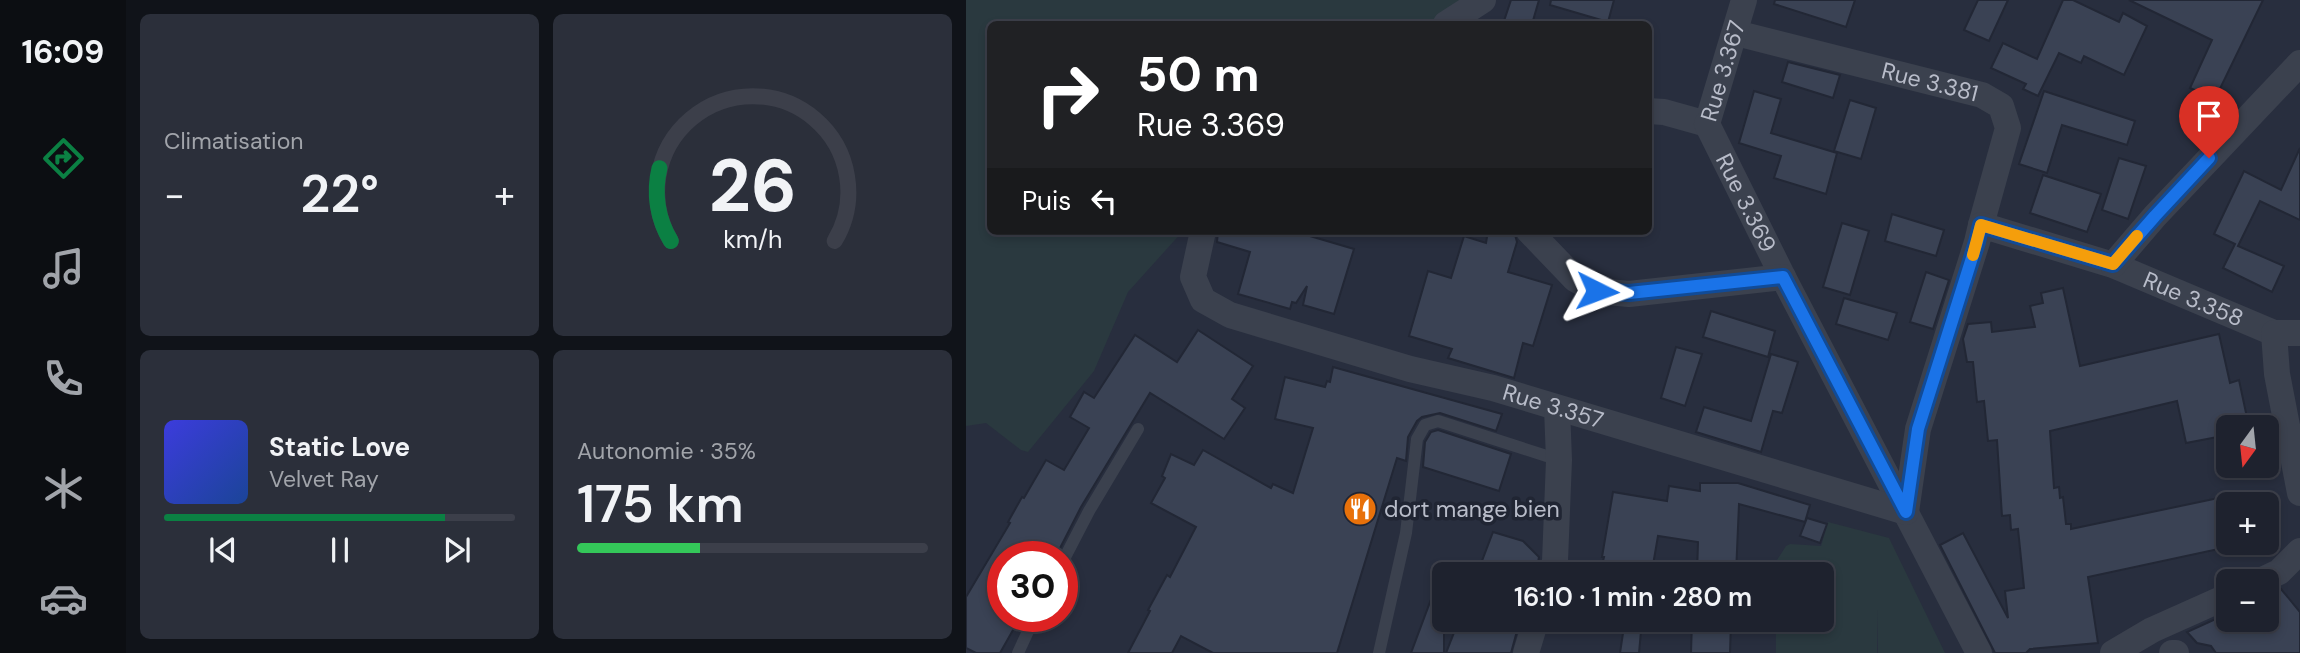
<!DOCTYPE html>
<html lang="fr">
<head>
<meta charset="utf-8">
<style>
	body { margin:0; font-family:"DM Sans",sans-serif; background:#2b2f3a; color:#f1f3f6; height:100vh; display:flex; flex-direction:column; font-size:26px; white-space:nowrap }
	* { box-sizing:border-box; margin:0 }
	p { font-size:23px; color:#a1a4aa }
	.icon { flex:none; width:38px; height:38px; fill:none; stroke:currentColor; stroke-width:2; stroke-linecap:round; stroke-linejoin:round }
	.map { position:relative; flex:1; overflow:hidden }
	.panel { display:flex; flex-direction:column; gap:14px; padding:14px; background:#101319; width:840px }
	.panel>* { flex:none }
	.guide { position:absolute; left:21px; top:21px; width:665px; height:214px; border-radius:10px; box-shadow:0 4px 10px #0003,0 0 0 2px #3c3f4a; background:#202124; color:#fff; overflow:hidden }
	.needle { width:46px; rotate:195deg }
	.fabs { position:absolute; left:1250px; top:415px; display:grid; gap:14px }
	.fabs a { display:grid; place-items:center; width:63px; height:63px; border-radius:10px; background:#1e222e; box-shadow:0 4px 10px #0003,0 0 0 2px #3c3f4a; font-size:35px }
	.speed { position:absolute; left:21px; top:541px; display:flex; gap:14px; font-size:35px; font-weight:700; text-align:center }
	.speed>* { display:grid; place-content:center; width:91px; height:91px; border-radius:50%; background:#1e222e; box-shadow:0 4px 10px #0003,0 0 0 2px #3c3f4a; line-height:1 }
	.speed .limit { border:10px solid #d22; background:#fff; color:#111 }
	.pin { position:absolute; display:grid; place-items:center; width:60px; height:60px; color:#fff; margin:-72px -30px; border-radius:50% 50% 50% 0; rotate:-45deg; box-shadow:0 0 7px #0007 }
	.pin .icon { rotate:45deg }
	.me { position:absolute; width:77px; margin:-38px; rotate:93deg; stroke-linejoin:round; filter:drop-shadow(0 0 5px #0008) }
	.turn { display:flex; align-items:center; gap:24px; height:147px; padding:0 35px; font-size:32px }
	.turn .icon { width:91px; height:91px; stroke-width:2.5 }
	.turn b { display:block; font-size:49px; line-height:60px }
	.then { display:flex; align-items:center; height:66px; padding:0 35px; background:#0003; gap:14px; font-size:26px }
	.big { font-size:52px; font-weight:600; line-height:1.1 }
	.panel .widget { flex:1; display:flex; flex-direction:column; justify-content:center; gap:10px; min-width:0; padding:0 24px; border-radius:10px; background:#2b2f3a }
	.panel .dial { align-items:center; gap:0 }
	.dial svg { height:182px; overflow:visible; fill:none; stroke:#3c3f4a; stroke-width:7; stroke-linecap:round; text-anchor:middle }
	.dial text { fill:#f1f3f6; stroke:none }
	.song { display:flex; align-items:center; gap:21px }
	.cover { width:84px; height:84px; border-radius:10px; background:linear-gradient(135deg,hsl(240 70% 55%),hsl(220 70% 35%)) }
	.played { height:7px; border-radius:4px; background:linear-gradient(90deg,#0b8043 80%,#3c3f4a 80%) }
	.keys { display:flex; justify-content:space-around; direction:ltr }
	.heat { display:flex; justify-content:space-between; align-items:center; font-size:38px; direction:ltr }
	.charge { height:10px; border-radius:5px; background:linear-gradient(90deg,#34c759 35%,#3c3f4a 0) }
	.panel .tiles { flex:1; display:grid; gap:14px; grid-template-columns:repeat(2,1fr) }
	.trip { position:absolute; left:466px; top:562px; width:402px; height:70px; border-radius:10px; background:#1e222e; box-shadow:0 4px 10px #0003,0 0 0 2px #3c3f4a; font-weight:600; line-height:70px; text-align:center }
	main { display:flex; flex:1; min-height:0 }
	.dock { display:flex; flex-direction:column; width:126px; justify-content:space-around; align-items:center; background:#0c0e12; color:#a1a4aa }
	.dock .icon { width:49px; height:49px }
	.dock .current { color:#0b8043 }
	.dock b { font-size:32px; color:#f1f3f6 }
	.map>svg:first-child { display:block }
	.green { fill:#2a393f }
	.building { fill:#3a4254; stroke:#222735; stroke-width:2 }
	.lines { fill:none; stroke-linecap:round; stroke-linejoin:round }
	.service { stroke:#3b414e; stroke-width:12 }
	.minor { stroke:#3b414e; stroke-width:26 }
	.route-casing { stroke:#114b97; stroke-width:18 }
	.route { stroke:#1a73e8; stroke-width:12 }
	.slow { stroke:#f59e0b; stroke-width:12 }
	.labels { text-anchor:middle; stroke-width:7; stroke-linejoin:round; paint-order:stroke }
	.street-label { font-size:23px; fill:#b8bcc9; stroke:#202533 }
	.poi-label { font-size:23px; fill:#b8bcc9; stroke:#202533; text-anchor:start }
</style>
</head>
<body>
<main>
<nav class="dock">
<b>16:09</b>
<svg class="icon current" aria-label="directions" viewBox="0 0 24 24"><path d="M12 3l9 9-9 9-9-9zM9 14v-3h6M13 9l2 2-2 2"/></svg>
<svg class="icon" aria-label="music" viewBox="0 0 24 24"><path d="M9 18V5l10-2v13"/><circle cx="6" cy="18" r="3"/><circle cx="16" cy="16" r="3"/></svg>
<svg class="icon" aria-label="phone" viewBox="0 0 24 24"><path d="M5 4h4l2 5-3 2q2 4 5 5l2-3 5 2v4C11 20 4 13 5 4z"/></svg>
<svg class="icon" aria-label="climate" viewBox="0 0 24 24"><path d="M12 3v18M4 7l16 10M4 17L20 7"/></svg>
<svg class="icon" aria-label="car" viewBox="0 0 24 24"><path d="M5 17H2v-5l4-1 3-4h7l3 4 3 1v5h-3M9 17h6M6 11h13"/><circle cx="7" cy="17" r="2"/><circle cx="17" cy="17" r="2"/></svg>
</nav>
<section class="panel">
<div class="tiles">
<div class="widget"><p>Climatisation</p>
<div class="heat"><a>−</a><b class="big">22°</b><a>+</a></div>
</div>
<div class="widget dial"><svg viewBox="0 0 100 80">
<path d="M14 69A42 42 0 1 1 86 69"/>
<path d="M14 69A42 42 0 0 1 9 37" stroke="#0b8043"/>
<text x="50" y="56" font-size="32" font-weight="700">26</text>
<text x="50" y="72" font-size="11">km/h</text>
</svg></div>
<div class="widget">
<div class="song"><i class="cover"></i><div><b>Static Love</b><p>Velvet Ray</p></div></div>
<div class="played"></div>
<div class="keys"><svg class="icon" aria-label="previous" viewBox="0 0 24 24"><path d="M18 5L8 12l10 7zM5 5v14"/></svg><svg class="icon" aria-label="pause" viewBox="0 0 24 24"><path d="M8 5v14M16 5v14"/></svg><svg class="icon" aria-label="next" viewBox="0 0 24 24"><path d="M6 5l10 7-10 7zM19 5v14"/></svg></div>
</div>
<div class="widget"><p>Autonomie · 35%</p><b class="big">175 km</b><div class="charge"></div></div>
</div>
</section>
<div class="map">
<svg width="1334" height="653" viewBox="0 0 1334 653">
	<rect width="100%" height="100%" fill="#282e3e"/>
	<g class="green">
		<polygon points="0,0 508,0 470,24 24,24 24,231 217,231 162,292 128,371 62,452 55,450 20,423 0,426"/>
		<polygon points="862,522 923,538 979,653 912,653 912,609 911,653 810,653 810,620 856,620 856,574 811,574 811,560 820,546 824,544 855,546"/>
	</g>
	<g class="building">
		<polygon points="545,0 573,0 566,24 537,24"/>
		<polygon points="585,0 648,0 642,22 584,5"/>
		<polygon points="809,0 889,0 880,27 808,4"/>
		<polygon points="1012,0 1042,0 1023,41 998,30"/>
		<polygon points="1097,0 1107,0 1153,22 1157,13 1181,26 1158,75 1118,56 1115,63 1093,53 1072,96 1057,89 1060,84 1025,68 1037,43 1071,59"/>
		<polygon points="1163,0 1297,0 1249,99 1224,88 1246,40"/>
		<polygon points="822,62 874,75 867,98 816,82"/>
		<polygon points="788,91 815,99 805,133 871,153 860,194 808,178 815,156 773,143"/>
		<polygon points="1078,91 1169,121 1161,145 1096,125 1081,173 1053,164"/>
		<polygon points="884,100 910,108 895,159 868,151"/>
		<polygon points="1334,148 1334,220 1294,201 1272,246 1318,266 1306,292 1257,268 1269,244 1248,234 1278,171 1315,190"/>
		<polygon points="1153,158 1180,166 1162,219 1136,210"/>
		<polygon points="1077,175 1135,194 1121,232 1064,213"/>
		<polygon points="926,214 978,230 970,256 919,241"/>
		<polygon points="876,223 903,231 884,295 857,287"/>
		<polygon points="252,231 327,231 388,249 368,314 337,305 341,286 330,303 326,302 324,309 272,294 284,252 251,242"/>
		<polygon points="522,231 548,231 551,242 542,272 586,285 567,346 557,343 548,378 482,358 486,349 443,336 462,271 485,278 498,236 520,243"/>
		<polygon points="960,272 983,280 967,329 944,322"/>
		<polygon points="1097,288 1114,366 1253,334 1264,383 1273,380 1283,427 1262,427 1262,435 1220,443 1211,401 1084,431 1088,488 1093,487 1094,498 1097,497 1100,524 1105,524 1105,529 1262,496 1262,547 1122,577 1132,643 1064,649 1060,653 1029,653 974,545 997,533 1042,618 1039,591 1058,588 1052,529 1045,530 1044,515 1036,516 1031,440 1022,441 1018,401 1011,402 1007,362 1001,362 997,339 1002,324 1025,322 1026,332 1069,327 1064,306 1077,303 1075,293"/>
		<polygon points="878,298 931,313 922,340 870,324"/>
		<polygon points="745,311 809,331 802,357 737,337"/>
		<polygon points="232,330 287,366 266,399 279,408 258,439 184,393 115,507 90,556 37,556 37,616 55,616 34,653 10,653 0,648 0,597 44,523 42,522 56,497 58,498 80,460 98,470 123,428 104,417 118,392 128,398 169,335 211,362"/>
		<polygon points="710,347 736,354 719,406 695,398"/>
		<polygon points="805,354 832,362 816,413 807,411 795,452 730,432 738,407 785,421"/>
		<polygon points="367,367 536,414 530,431 474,413 456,417 451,421 442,437 440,461 431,458 371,653 247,653 215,636 206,653 162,653 184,611 182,610 201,575 204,577 230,527 185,503 199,478 196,476 205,454 228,465 237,450 305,488 307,484 327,493 347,428 309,419 319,377 359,387 361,381 364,382"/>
		<polygon points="472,430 545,454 533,491 457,467 459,442 465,432"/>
		<polygon points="734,483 772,483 844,505 839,522 773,504 770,574 731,574 732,542 692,536 687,565 678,564 677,568 637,561 638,557 636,557 647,492 701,501 703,486 734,491"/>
		<polygon points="841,518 861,524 854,543 834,536"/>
		<polygon points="527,532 557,541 573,557 570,574 511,574"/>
		<polygon points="476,570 478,571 478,653 445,653"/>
		<polygon points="1315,589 1334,612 1334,653 1250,653 1245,646 1231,643 1221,632 1254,617 1256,620 1300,620 1300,598"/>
		<polygon points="493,620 554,620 545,653 480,653"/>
		<polygon points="659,620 676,620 673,653 654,653"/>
		<polygon points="726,620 765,620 764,653 725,653"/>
	</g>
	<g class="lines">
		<g class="service">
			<polyline points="96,563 123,511 172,429"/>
			<polyline points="52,653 69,616"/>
			<polyline points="413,653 440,533 451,439 459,425 472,421 593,460"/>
		</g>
		<g class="minor">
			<polyline points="480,24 517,0"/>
			<path id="s1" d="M770,33l246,62 19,11 7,22 -27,97"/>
			<path id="s2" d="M682,111l16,1 43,12 37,-124"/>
			<path id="s3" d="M741,124l76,153 196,376"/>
			<path id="s4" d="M237,231l-10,46 10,23 27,15 180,54 83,19 413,124 12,-83 59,-187 4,-17 132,40 161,68"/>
			<polyline points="563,231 609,279 631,291 663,294 817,277"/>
			<polyline points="1147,265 1189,216 1334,63"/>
			<polyline points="1334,333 1308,333 1311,374 1334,493"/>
			<polyline points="585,574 589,561 593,460 591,408"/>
			<polyline points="1294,581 1313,572 1334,551"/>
			<polyline points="560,653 570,620"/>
			<polyline points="1147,653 1186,630 1262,596"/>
			<polyline points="1206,653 1210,653"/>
		</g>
	</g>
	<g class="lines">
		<defs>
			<polyline id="route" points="631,291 663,293 817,277 940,512 952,429 1011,242 1015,225 1147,264 1189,216 1243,158"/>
		</defs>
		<use href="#route" class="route-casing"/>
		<use href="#route" class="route"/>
		<polyline class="slow" points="1007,255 1015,225 1147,264 1171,236"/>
	</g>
	<defs>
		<symbol id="restaurant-disc" viewBox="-11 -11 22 22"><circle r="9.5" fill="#e8710a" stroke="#202533"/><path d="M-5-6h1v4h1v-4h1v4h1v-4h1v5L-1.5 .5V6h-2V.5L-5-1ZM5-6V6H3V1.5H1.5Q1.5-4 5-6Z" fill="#fff"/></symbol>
	</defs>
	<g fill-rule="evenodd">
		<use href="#restaurant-disc" x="375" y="490" width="38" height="38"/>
	</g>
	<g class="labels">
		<g class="street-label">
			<text dy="8" stroke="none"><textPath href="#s2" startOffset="116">Rue 3.367</textPath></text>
			<text dy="8" stroke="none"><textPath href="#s1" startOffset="200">Rue 3.381</textPath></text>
			<text dy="8" stroke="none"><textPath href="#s3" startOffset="88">Rue 3.369</textPath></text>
			<text dy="8" stroke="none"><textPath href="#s4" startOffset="1330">Rue 3.358</textPath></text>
			<text dy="8" stroke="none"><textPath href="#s4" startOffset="439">Rue 3.357</textPath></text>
		</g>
		<g class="poi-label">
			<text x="418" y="517">dort mange bien</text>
		</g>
	</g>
</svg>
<div class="fabs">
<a><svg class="needle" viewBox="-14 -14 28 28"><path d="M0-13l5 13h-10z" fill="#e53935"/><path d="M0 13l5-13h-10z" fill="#a1a4aa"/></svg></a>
<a>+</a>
<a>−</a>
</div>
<div class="speed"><div class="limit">30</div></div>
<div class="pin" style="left:1243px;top:158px;background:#d93025"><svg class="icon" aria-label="arrive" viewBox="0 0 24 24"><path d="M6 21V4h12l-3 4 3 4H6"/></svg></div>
<svg class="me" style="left:631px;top:291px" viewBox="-20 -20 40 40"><path d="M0-17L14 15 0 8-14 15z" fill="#1a73e8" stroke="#fff" stroke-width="4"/></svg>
<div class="trip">16:10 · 1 min · 280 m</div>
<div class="guide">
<div class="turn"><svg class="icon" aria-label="right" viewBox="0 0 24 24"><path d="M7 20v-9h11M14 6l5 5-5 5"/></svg><div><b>50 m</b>Rue 3.369</div></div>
<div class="then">Puis<svg class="icon" aria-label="left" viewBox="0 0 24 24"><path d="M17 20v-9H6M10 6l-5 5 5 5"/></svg></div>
</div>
</div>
</main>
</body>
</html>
